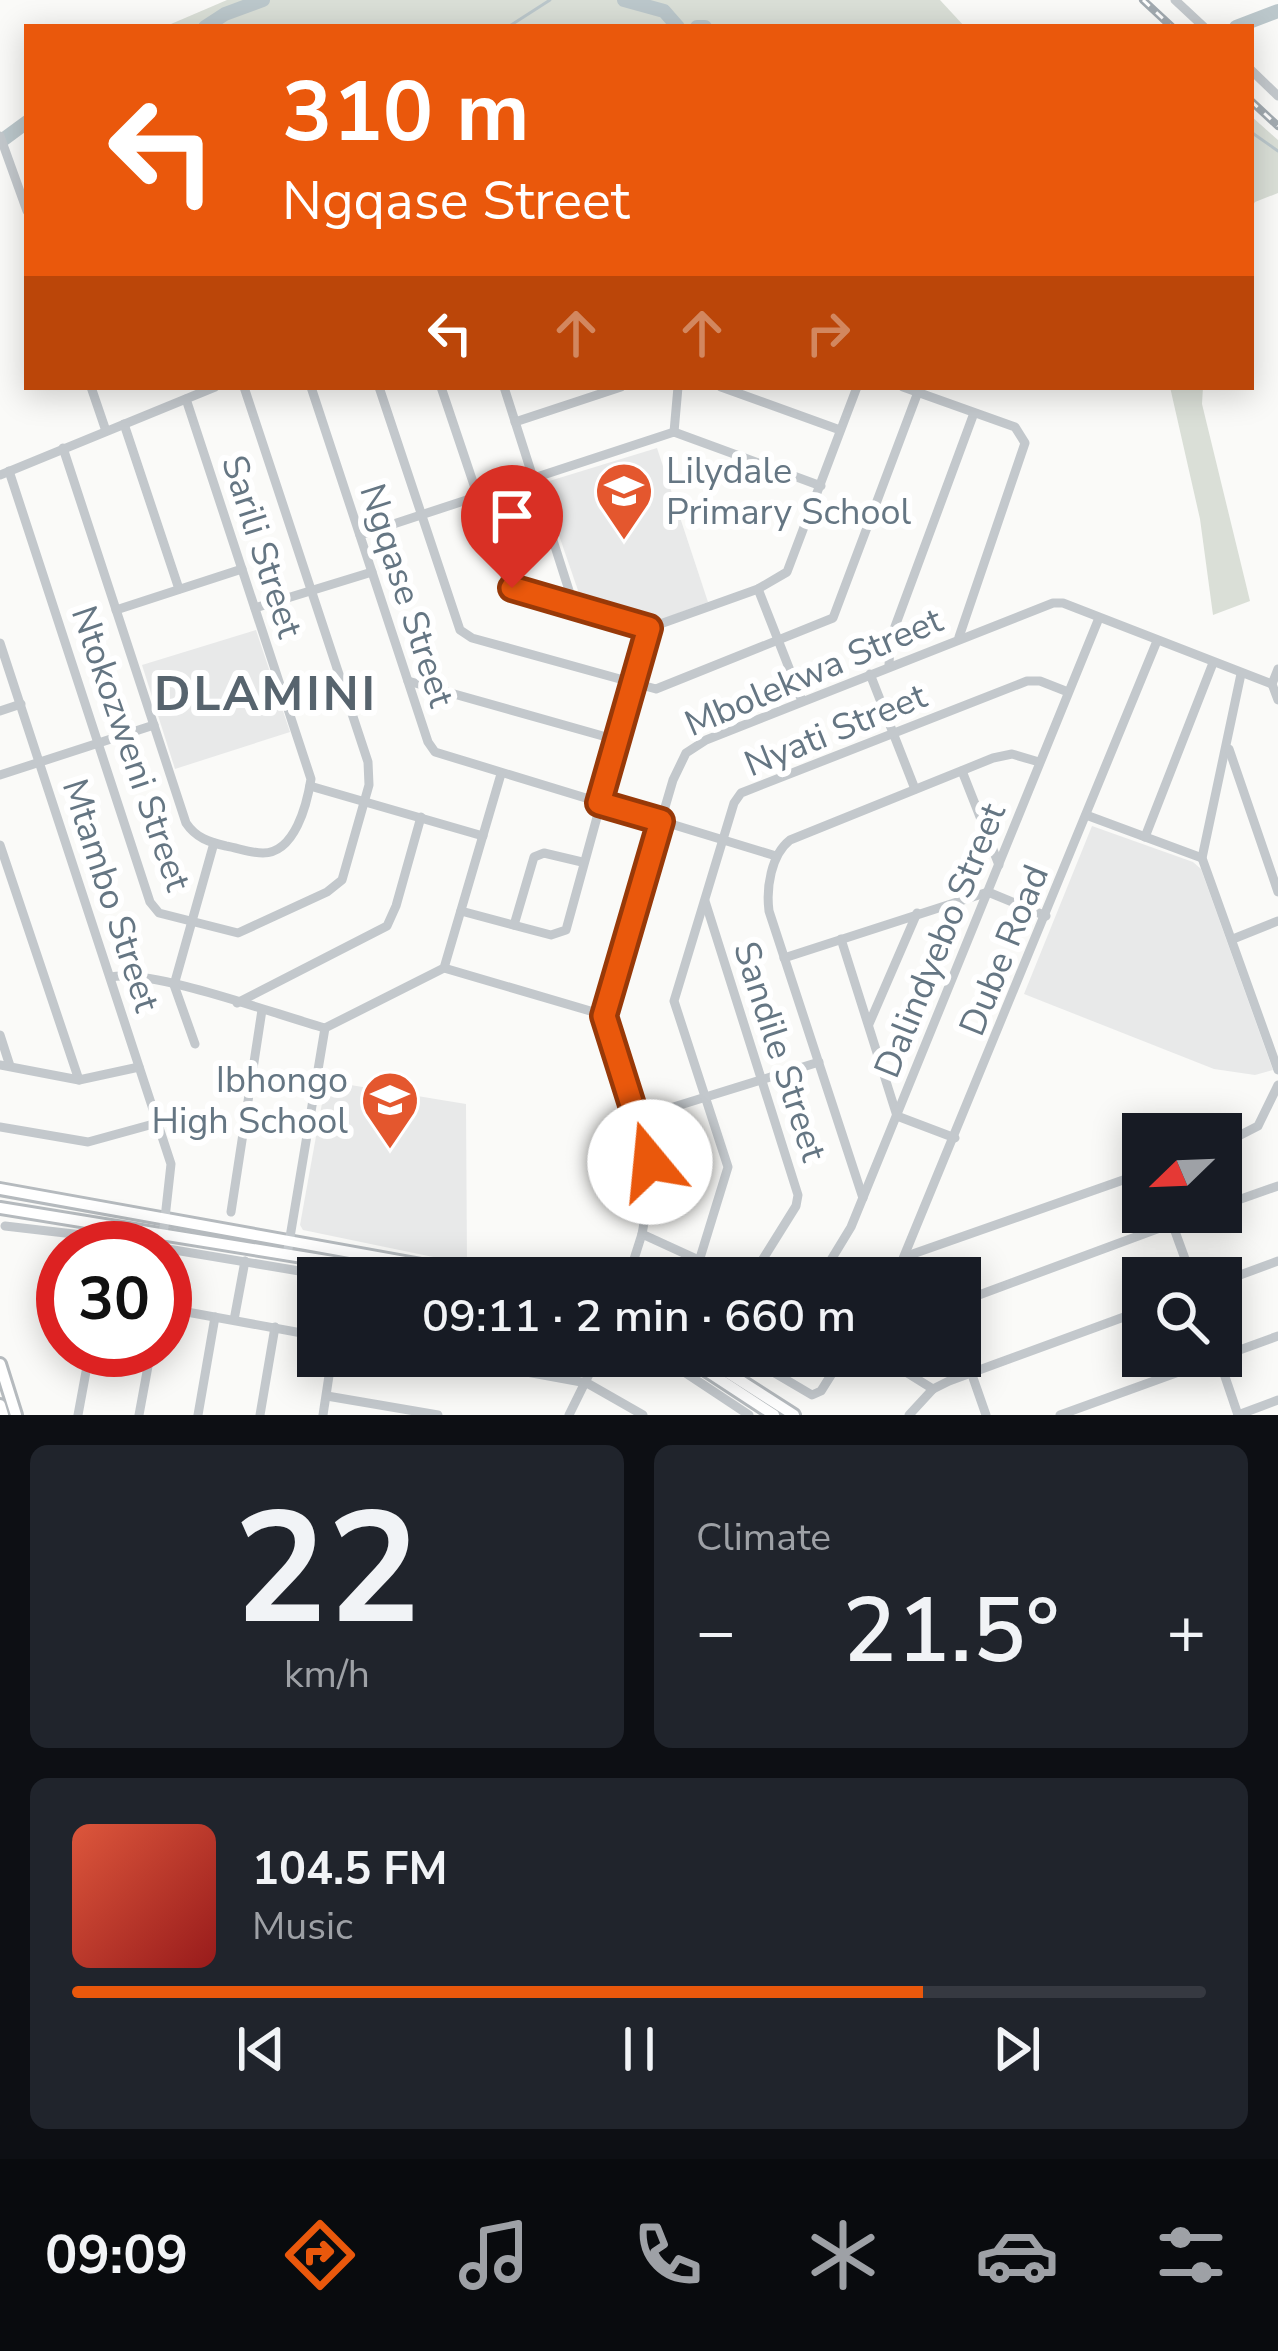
<!DOCTYPE html>
<html lang="en">
<head>
<meta charset="utf-8">
<style>
	body { margin:0; font-family:"Nunito Sans",sans-serif; background:#20242c; color:#f1f3f6; height:100vh; display:flex; flex-direction:column; font-size:45px; white-space:nowrap }
	* { box-sizing:border-box; margin:0 }
	p { font-size:39px; color:#9ea1a6 }
	.icon { flex:none; width:66px; height:66px; fill:none; stroke:currentColor; stroke-width:2; stroke-linecap:round; stroke-linejoin:round }
	.map { position:relative; height:1415px; overflow:hidden }
	.panel { display:flex; flex-direction:column; gap:30px; padding:30px; background:#0d0f14; flex:1 }
	.panel>* { flex:none }
	.banner { position:absolute; left:24px; top:24px; width:1230px; height:366px; border-radius:0px; box-shadow:0 6px 30px #0003; background:#ea580c; color:#fff; overflow:hidden }
	.needle { width:78px; rotate:247deg }
	.tools { position:absolute; left:1122px; top:1113px; display:grid; gap:24px }
	.tools a { display:grid; place-items:center; width:120px; height:120px; border-radius:0px; background:#171b24; box-shadow:0 6px 30px #0003; font-size:60px }
	.speed { position:absolute; left:36px; top:1221px; display:flex; gap:24px; font-size:60px; font-weight:700; text-align:center }
	.speed>* { display:grid; place-content:center; width:156px; height:156px; border-radius:50%; background:#171b24; box-shadow:0 6px 30px #0003; line-height:1 }
	.speed .limit { border:18px solid #d22; background:#fff; color:#111 }
	.pin { position:absolute; display:grid; place-items:center; width:102px; height:102px; color:#fff; margin:-123px -51px; border-radius:50% 50% 50% 0; rotate:-45deg; box-shadow:0 0 12px #0007 }
	.pin .icon { rotate:45deg }
	.me { position:absolute; width:132px; margin:-66px; rotate:343deg; stroke-linejoin:round; filter:drop-shadow(0 0 9px #0008) }
	.turn { display:flex; align-items:center; gap:42px; height:252px; padding:0 60px; font-size:54px }
	.turn .icon { width:156px; height:156px; stroke-width:2.5 }
	.turn b { display:block; font-size:84px; line-height:102px }
	.lanes { display:flex; align-items:center; height:114px; padding:0 60px; background:#0003; justify-content:center; gap:60px; direction:ltr }
	.lanes .off { opacity:.35 }
	.big { font-size:90px; font-weight:600; line-height:1.1 }
	.panel .widget { flex:1; display:flex; flex-direction:column; justify-content:center; gap:18px; min-width:0; padding:0 42px; border-radius:18px; background:#20242c }
	.panel .dial { align-items:center; gap:0 }
	.dial b { font-size:156px; line-height:1 }
	.song { display:flex; align-items:center; gap:36px }
	.cover { width:144px; height:144px; border-radius:18px; background:linear-gradient(135deg,hsl(10 70% 55%),hsl(0 70% 35%)) }
	.played { height:12px; border-radius:6px; background:linear-gradient(90deg,#ea580c 75%,#363941 75%) }
	.keys { display:flex; justify-content:space-around; direction:ltr }
	.heat { display:flex; justify-content:space-between; align-items:center; font-size:66px; direction:ltr }
	.panel .tiles { flex:1; display:grid; gap:30px; grid-template-columns:1fr 1fr }
	.widget:last-child { grid-column:span 2 }
	.trip { position:absolute; left:297px; top:1257px; width:684px; height:120px; border-radius:0px; background:#171b24; box-shadow:0 6px 30px #0003; font-weight:600; line-height:120px; text-align:center }
	.dock { display:flex; height:192px; justify-content:space-around; align-items:center; background:#090b0e; color:#9ea1a6 }
	.dock .icon { width:84px; height:84px }
	.dock .current { color:#ea580c }
	.dock b { font-size:54px; color:#f1f3f6 }
	.map>svg:first-child { display:block }
	.built { fill:#e8e9e9 }
	.green { fill:#dadfd7 }
	.lines { fill:none; stroke-linecap:round; stroke-linejoin:round }
	.stream { stroke:#bbc7cb; stroke-width:3 }
	.river { stroke:#bbc7cb; stroke-width:14 }
	.major-casing { stroke:#b5babe; stroke-width:16 }
	.minor { stroke:#c3c8cc; stroke-width:9 }
	.major { stroke:#fff; stroke-width:10 }
	.rail-casing { stroke:#a2aab0; stroke-width:8 }
	.rail { stroke:#fff; stroke-width:3; stroke-dasharray:9; stroke-linecap:butt }
	.route-casing { stroke:#983908; stroke-width:30 }
	.route { stroke:#ea580c; stroke-width:21 }
	.labels { text-anchor:middle; stroke-width:12; stroke-linejoin:round; paint-order:stroke }
	.poi-label { font-size:36px; fill:#657683; stroke:#fff; text-anchor:start }
	.street-label { font-size:36px; fill:#657683; stroke:#fff }
	.district-label { font-size:48px; font-weight:bold; letter-spacing:3px; fill:#57646e; stroke:#fff }
</style>
</head>
<body>
<div class="map">
<svg width="1278" height="1415" viewBox="0 0 1278 1415">
	<rect width="100%" height="100%" fill="#fafaf8"/>
	<g class="built">
		<polygon points="657,448 708,602 655,622 582,602 543,489 546,482"/>
		<polygon points="256,630 290,732 175,769 142,665"/>
		<polygon points="1092,826 1193,862 1201,869 1273,1070 1255,1075 1214,1069 1024,994"/>
		<polygon points="326,1081 466,1104 467,1264 303,1230 300,1225"/>
	</g>
	<g class="green">
		<polygon points="227,0 940,0 965,27 164,27"/>
		<polygon points="1251,116 1278,140 1278,193 1255,202 1251,208"/>
		<polygon points="1170,387 1203,387 1202,404 1250,601 1213,615 1200,519"/>
	</g>
	<g class="lines">
		<g class="stream">
			<polyline points="508,27 550,0"/>
			<polyline points="1251,132 1278,151"/>
		</g>
		<g class="river">
			<polyline points="624,0 664,11 678,27"/>
			<polyline points="205,27 225,14 263,0"/>
			<polyline points="697,27 705,27"/>
			<polyline points="1236,27 1278,11"/>
			<polyline points="0,142 27,122"/>
		</g>
		<defs>
			<g id="major">
				<polyline points="0,1189 494,1278"/>
				<polyline points="0,1208 432,1278"/>
				<polyline points="684,1356 774,1415"/>
				<polyline points="702,1356 794,1415"/>
				<polyline points="0,1364 16,1415"/>
				<polyline points="0,1405 3,1415"/>
			</g>
		</defs>
		<use href="#major" class="major-casing"/>
		<g class="minor">
			<polyline points="1175,0 1204,27"/>
			<polyline points="1251,70 1278,96"/>
			<polyline points="0,136 27,211"/>
			<polyline points="91,387 106,431"/>
			<polyline points="311,387 428,742 435,752 776,856"/>
			<polyline points="379,387 460,630 472,638 656,689 833,618 918,392"/>
			<polyline points="441,387 507,583 517,590 649,628 758,589 787,572 857,387"/>
			<polyline points="504,387 574,606"/>
			<polyline points="721,387 840,430"/>
			<polyline points="903,387 1015,427 1025,443 959,637"/>
			<polyline points="515,422 621,387"/>
			<polyline points="124,424 179,589"/>
			<polyline points="674,432 678,387"/>
			<path d="M63,448l123,375c10,15 23,19 40,23 12,2 25,7 37,7 32,0 44,-49 48,-74l-125,-380"/>
			<polyline points="9,471 150,902 159,913 238,933 327,892 342,880 369,785 368,762 244,387"/>
			<polyline points="0,475 215,387"/>
			<polyline points="360,535 674,432 821,486"/>
			<polyline points="758,589 802,701"/>
			<polyline points="255,608 372,572"/>
			<polyline points="116,610 242,569"/>
			<polyline points="0,643 171,1164 163,1236"/>
			<polyline points="889,666 890,640 974,413"/>
			<polyline points="1278,669 1272,684 1278,700"/>
			<polyline points="870,674 915,789"/>
			<polyline points="1241,674 1202,858 1278,1070"/>
			<polyline points="408,681 617,740"/>
			<polyline points="0,711 21,704"/>
			<polyline points="1229,749 1278,892"/>
			<polyline points="962,771 999,865"/>
			<polyline points="0,775 154,725"/>
			<polyline points="310,786 483,836"/>
			<polyline points="1086,815 1202,858"/>
			<polyline points="1145,837 1213,663"/>
			<polyline points="0,845 79,1080"/>
			<polyline points="705,901 798,1195 796,1206 751,1278"/>
			<polyline points="461,911 551,935 566,930 649,628"/>
			<polyline points="514,925 534,857 544,853 582,862"/>
			<polyline points="841,939 897,1116 955,1138"/>
			<polyline points="1233,939 1278,921"/>
			<polyline points="784,958 988,892 1046,916"/>
			<polyline points="444,968 604,1015"/>
			<path d="M111,977c43,-8 166,38 214,51"/>
			<polyline points="237,1003 387,926 396,906 421,817"/>
			<polyline points="869,1024 917,913"/>
			<polyline points="0,1035 10,1066"/>
			<polyline points="195,1044 174,985 214,843"/>
			<polyline points="0,1065 79,1080 139,1067"/>
			<polyline points="638,1118 819,1062"/>
			<polyline points="0,1127 88,1142 157,1123"/>
			<polyline points="1221,1145 1258,1126 1278,1085"/>
			<path d="M863,1198l-94,-287c-3,-23 2,-56 21,-71l203,-82 19,-4 27,8"/>
			<polyline points="1221,1206 1278,1186"/>
			<polyline points="231,1212 262,1010"/>
			<polyline points="1168,1212 1192,1278"/>
			<polyline points="5,1226 91,1236 341,1278"/>
			<polyline points="642,1234 738,1278"/>
			<polyline points="287,1255 325,1028 444,968 501,774"/>
			<polyline points="907,1256 1143,1173"/>
			<polyline points="700,1258 728,1167 674,1001 734,803 741,793 1027,681 1040,681 1068,692"/>
			<polyline points="628,1278 642,1234 652,1179 647,1148 604,1015 673,780 686,753 706,740 1053,603 1063,603 1272,684"/>
			<polyline points="820,1278 851,1227 1099,618"/>
			<polyline points="895,1278 1157,641"/>
			<polyline points="1221,1282 1278,1261"/>
			<polyline points="960,1302 1203,1212"/>
			<polyline points="165,1308 318,1336"/>
			<polyline points="234,1320 245,1261"/>
			<polyline points="438,1356 587,1383 643,1415"/>
			<polyline points="660,1356 749,1415"/>
			<polyline points="746,1356 812,1395 821,1391 843,1356"/>
			<polyline points="880,1356 933,1389"/>
			<polyline points="1218,1356 1238,1415"/>
			<polyline points="971,1372 986,1415"/>
			<polyline points="327,1396 438,1415"/>
			<polyline points="78,1415 90,1350"/>
			<polyline points="139,1415 151,1350"/>
			<polyline points="198,1415 215,1317"/>
			<polyline points="260,1415 275,1327"/>
			<polyline points="323,1415 332,1356"/>
			<polyline points="569,1415 598,1356"/>
			<polyline points="909,1415 933,1389 949,1381 1143,1310"/>
			<polyline points="1060,1415 1278,1336"/>
			<polyline points="1238,1415 1278,1400"/>
		</g>
		<use href="#major" class="major"/>
		<defs>
			<g id="rail">
				<polyline points="1143,0 1172,27"/>
				<polyline points="1251,101 1278,126"/>
			</g>
		</defs>
		<use href="#rail" class="rail-casing"/>
		<use href="#rail" class="rail"/>
	</g>
	<g class="lines">
		<defs>
			<polyline id="route" points="512,588 649,628 599,803 661,821 604,1016 650,1162"/>
		</defs>
		<use href="#route" class="route-casing"/>
		<use href="#route" class="route"/>
	</g>
	<defs>
		<symbol id="school-pin" viewBox="-11 -11 22 30"><path d="M0 17L-7.5 6A9.5 9.5 0 1 1 7.5 6Z" fill="#e4572e" stroke="#fff"/><path d="M0-5L7-2L0 1L-7-2ZM-4 1L0 2.5L4 1V4Q0 6-4 4Z" fill="#fff"/></symbol>
	</defs>
	<g fill-rule="evenodd">
		<use href="#school-pin" x="591" y="458" width="66" height="90"/>
		<use href="#school-pin" x="357" y="1067" width="66" height="90"/>
	</g>
	<g class="labels">
		<g class="poi-label">
			<text x="666" y="483">Lilydale<tspan x="666" dy="41">Primary School</tspan></text>
			<text x="348" y="1092" text-anchor="end">Ibhongo<tspan x="348" dy="41">High School</tspan></text>
		</g>
		<g class="street-label">
			<text transform="translate(263 546) rotate(72)" y="13">Sarili Street</text>
			<text transform="translate(408 595) rotate(72)" y="13">Ngqase Street</text>
			<text transform="translate(813 671) rotate(-23)" y="13">Mbolekwa Street</text>
			<text transform="translate(835 729) rotate(-22)" y="13">Nyati Street</text>
			<text transform="translate(132 748) rotate(71)" y="13">Ntokozweni Street</text>
			<text transform="translate(112 895) rotate(72)" y="13">Mtambo Street</text>
			<text transform="translate(939 940) rotate(-68)" y="13">Dalindyebo Street</text>
			<text transform="translate(1003 950) rotate(-68)" y="13">Dube Road</text>
			<text transform="translate(781 1051) rotate(72)" y="13">Sandile Street</text>
		</g>
		<g class="district-label">
			<text x="266" y="710">DLAMINI</text>
		</g>
	</g>
</svg>
<div class="tools">
<a><svg class="needle" viewBox="-14 -14 28 28"><path d="M0-13l5 13h-10z" fill="#e53935"/><path d="M0 13l5-13h-10z" fill="#9ea1a6"/></svg></a>
<a><svg class="icon" aria-label="search" viewBox="0 0 24 24"><circle cx="10" cy="10" r="6"/><path d="M15 15l6 6"/></svg></a>
</div>
<div class="speed"><div class="limit">30</div></div>
<div class="pin" style="left:512px;top:588px;background:#d93025"><svg class="icon" aria-label="arrive" viewBox="0 0 24 24"><path d="M6 21V4h12l-3 4 3 4H6"/></svg></div>
<svg class="me" style="left:650px;top:1162px" viewBox="-20 -20 40 40"><circle r="19" fill="#fff"/><path d="M0-13L10 11 0 6-10 11z" fill="#ea580c"/></svg>
<div class="trip">09:11 · 2 min · 660 m</div>
<div class="banner">
<div class="turn"><svg class="icon" aria-label="left" viewBox="0 0 24 24"><path d="M17 20v-9H6M10 6l-5 5 5 5"/></svg><div><b>310 m</b>Ngqase Street</div></div>
<div class="lanes"><svg class="icon" aria-label="left" viewBox="0 0 24 24"><path d="M17 20v-9H6M10 6l-5 5 5 5"/></svg><svg class="icon off" aria-label="ahead" viewBox="0 0 24 24"><path d="M12 20V5M6 11l6-6 6 6"/></svg><svg class="icon off" aria-label="ahead" viewBox="0 0 24 24"><path d="M12 20V5M6 11l6-6 6 6"/></svg><svg class="icon off" aria-label="right" viewBox="0 0 24 24"><path d="M7 20v-9h11M14 6l5 5-5 5"/></svg></div>
</div>
</div>
<section class="panel">
<div class="tiles">
<div class="widget dial"><b>22</b><p>km/h</p></div>
<div class="widget"><p>Climate</p>
<div class="heat"><a>−</a><b class="big">21.5°</b><a>+</a></div>
</div>
<div class="widget">
<div class="song"><i class="cover"></i><div><b>104.5 FM</b><p>Music</p></div></div>
<div class="played"></div>
<div class="keys"><svg class="icon" aria-label="previous" viewBox="0 0 24 24"><path d="M18 5L8 12l10 7zM5 5v14"/></svg><svg class="icon" aria-label="pause" viewBox="0 0 24 24"><path d="M8 5v14M16 5v14"/></svg><svg class="icon" aria-label="next" viewBox="0 0 24 24"><path d="M6 5l10 7-10 7zM19 5v14"/></svg></div>
</div>
</div>
</section>
<nav class="dock">
<b>09:09</b>
<svg class="icon current" aria-label="directions" viewBox="0 0 24 24"><path d="M12 3l9 9-9 9-9-9zM9 14v-3h6M13 9l2 2-2 2"/></svg>
<svg class="icon" aria-label="music" viewBox="0 0 24 24"><path d="M9 18V5l10-2v13"/><circle cx="6" cy="18" r="3"/><circle cx="16" cy="16" r="3"/></svg>
<svg class="icon" aria-label="phone" viewBox="0 0 24 24"><path d="M5 4h4l2 5-3 2q2 4 5 5l2-3 5 2v4C11 20 4 13 5 4z"/></svg>
<svg class="icon" aria-label="climate" viewBox="0 0 24 24"><path d="M12 3v18M4 7l16 10M4 17L20 7"/></svg>
<svg class="icon" aria-label="car" viewBox="0 0 24 24"><path d="M5 17H2v-5l4-1 3-4h7l3 4 3 1v5h-3M9 17h6M6 11h13"/><circle cx="7" cy="17" r="2"/><circle cx="17" cy="17" r="2"/></svg>
<svg class="icon" aria-label="filters" viewBox="0 0 24 24"><path d="M4 7h16M4 17h16"/><circle cx="9" cy="7" r="2"/><circle cx="15" cy="17" r="2"/></svg>
</nav>
</body>
</html>
